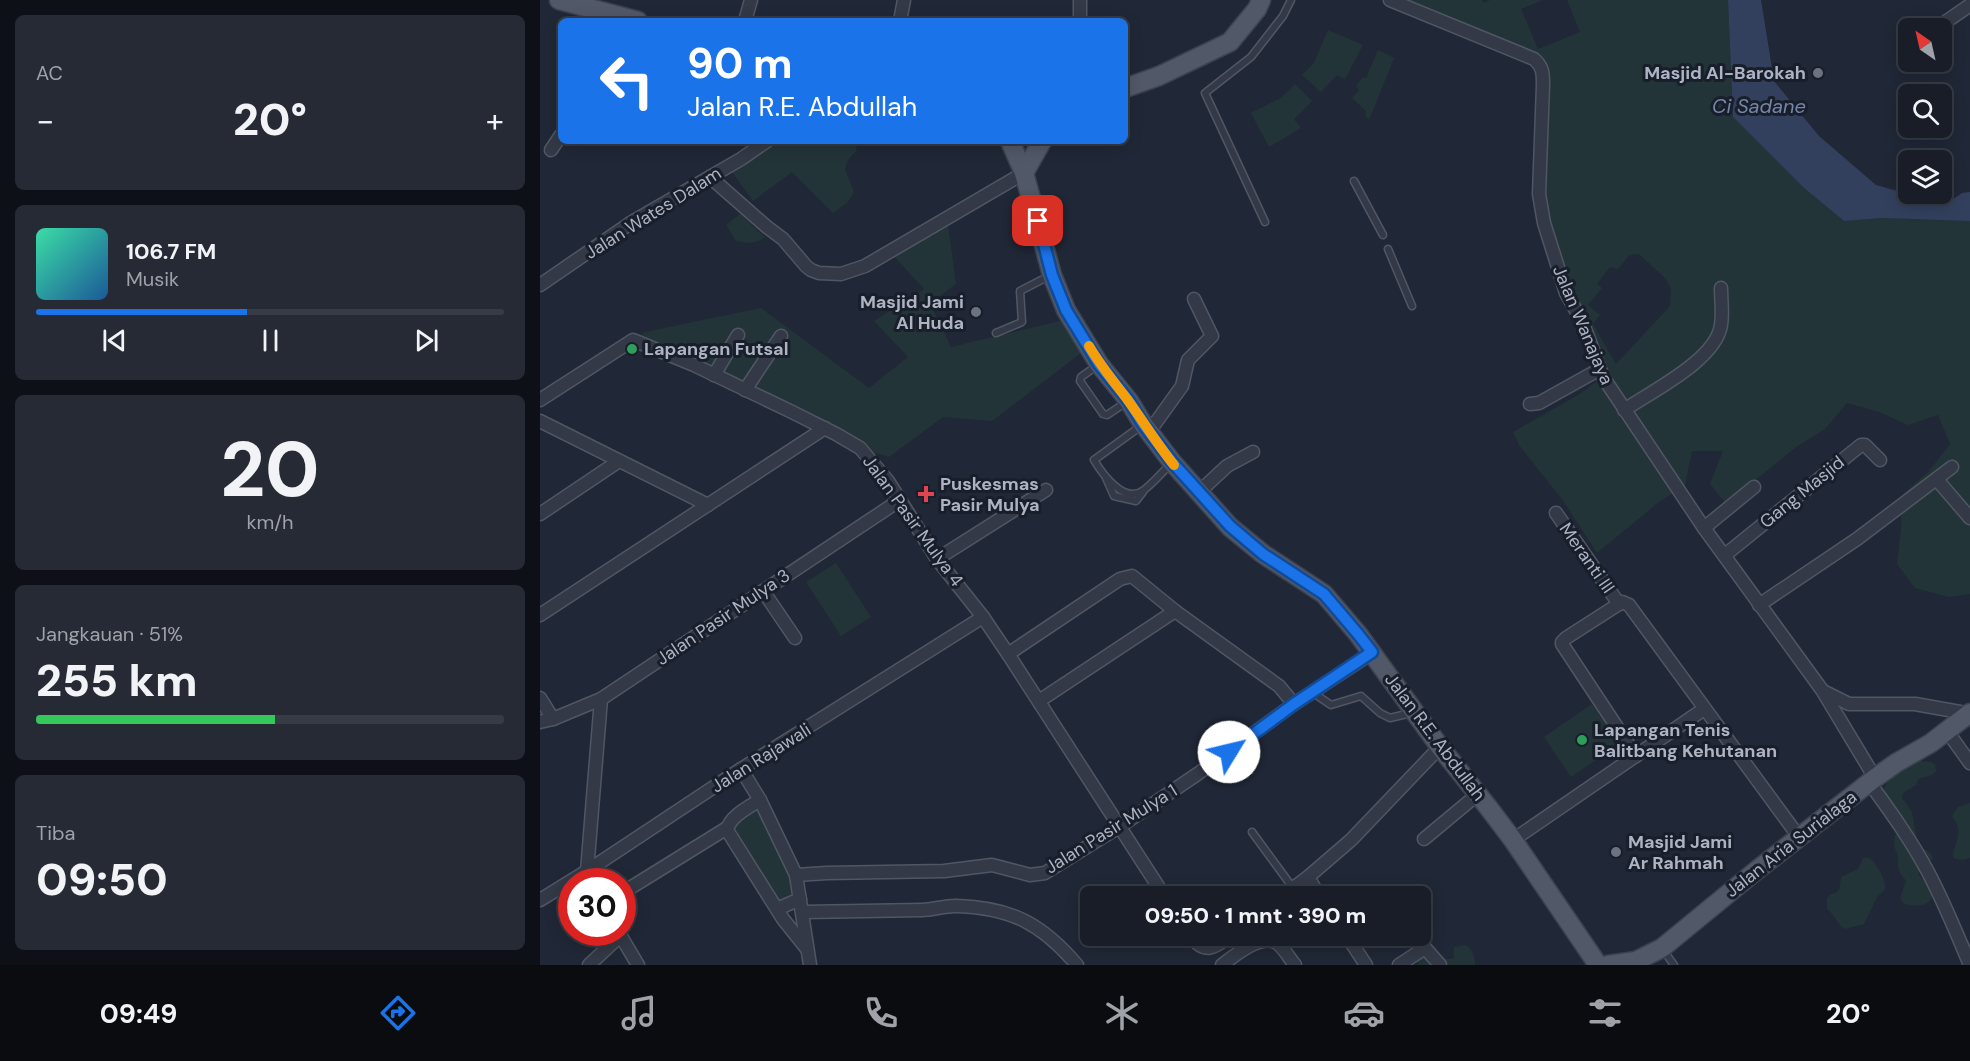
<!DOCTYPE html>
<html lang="id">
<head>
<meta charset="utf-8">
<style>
	body { margin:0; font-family:"DM Sans",sans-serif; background:#252a34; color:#f1f3f6; height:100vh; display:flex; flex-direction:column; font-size:22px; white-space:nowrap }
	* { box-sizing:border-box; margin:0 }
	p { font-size:20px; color:#9fa2a8 }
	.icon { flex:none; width:33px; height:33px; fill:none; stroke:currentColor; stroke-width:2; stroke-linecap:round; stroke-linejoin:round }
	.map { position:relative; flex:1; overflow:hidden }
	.sheet { display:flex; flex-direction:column; gap:15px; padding:15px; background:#0d1016; width:540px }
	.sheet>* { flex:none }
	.hud { position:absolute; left:18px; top:18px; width:570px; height:126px; border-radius:9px; box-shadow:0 3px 15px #0003,0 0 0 2px #363b45; background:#1a73e8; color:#fff; overflow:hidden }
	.needle { width:39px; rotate:326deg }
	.controls { position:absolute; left:1358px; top:18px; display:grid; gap:12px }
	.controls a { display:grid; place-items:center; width:54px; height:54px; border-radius:9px; background:#181d28; box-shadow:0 3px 15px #0003,0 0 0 2px #363b45; font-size:30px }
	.speed { position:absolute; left:18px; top:868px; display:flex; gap:12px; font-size:30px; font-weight:700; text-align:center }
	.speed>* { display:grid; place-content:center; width:78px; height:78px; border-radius:50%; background:#181d28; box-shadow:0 3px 15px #0003,0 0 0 2px #363b45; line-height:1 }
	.speed .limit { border:9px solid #d22; background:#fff; color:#111 }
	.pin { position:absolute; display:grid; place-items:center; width:51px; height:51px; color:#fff; margin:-26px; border-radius:12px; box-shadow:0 3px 9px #0006 }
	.me { position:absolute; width:66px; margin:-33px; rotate:54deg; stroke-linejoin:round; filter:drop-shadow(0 0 4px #0008) }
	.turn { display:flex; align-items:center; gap:21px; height:126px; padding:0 30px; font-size:27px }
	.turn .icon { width:78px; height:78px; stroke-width:2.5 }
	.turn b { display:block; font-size:42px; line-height:51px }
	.big { font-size:45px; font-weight:800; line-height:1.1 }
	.sheet .tile { flex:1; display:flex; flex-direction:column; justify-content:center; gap:9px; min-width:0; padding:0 21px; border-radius:9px; background:#252a34 }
	.sheet .dial { align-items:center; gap:0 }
	.dial b { font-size:78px; line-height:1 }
	.song { display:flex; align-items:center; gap:18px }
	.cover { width:72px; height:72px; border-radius:9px; background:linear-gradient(135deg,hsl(160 70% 55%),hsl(210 70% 35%)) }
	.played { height:6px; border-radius:3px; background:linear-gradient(90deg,#1a73e8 45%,#363b45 45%) }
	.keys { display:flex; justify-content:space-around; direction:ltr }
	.heat { display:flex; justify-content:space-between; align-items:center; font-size:33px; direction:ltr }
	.charge { height:9px; border-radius:4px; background:linear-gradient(90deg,#34c759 51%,#363b45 0) }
	.trip { position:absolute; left:540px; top:886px; width:351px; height:60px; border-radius:9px; background:#181d28; box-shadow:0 3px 15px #0003,0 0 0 2px #363b45; font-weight:800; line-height:60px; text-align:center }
	.tab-bar { display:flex; height:96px; justify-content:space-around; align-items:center; background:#0a0c10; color:#9fa2a8 }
	.tab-bar .icon { width:42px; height:42px }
	.tab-bar .selected { color:#1a73e8 }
	.tab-bar b { font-size:27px; color:#f1f3f6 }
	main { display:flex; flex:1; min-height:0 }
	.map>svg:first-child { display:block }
	.green { fill:#233438; fill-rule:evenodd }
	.water { fill:#33405d }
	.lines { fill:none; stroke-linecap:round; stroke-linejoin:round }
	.service-casing { stroke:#515664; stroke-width:9 }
	.minor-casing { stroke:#515664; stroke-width:15 }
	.primary-casing { stroke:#3d4250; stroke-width:21 }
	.service { stroke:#333946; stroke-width:6 }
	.minor { stroke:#333946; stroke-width:12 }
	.primary { stroke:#515867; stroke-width:18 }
	.route-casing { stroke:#114b97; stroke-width:15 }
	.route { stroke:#1a73e8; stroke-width:10 }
	.slow { stroke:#f59e0b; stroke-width:10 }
	.worship-dot { fill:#6b7280; stroke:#191e2b; stroke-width:2 }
	.leisure-dot { fill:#2e9e5b; stroke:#191e2b; stroke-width:2 }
	.health-dot { fill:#e0444e; stroke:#191e2b; stroke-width:2 }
	.labels { text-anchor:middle; stroke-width:6; stroke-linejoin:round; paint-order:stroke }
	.poi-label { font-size:18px; font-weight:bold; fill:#adb3c3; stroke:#191e2b; text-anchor:start }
	.street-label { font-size:18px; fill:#adb3c3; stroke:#191e2b }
	.water-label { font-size:20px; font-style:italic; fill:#7586ab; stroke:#191e2b }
</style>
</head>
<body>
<main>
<section class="sheet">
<div class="tile"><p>AC</p>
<div class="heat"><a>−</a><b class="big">20°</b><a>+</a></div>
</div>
<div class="tile">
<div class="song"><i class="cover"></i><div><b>106.7 FM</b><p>Musik</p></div></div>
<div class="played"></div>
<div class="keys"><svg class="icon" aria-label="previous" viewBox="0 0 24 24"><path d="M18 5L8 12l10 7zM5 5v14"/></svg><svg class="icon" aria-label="pause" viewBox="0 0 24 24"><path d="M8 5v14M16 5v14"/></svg><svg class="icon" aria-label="next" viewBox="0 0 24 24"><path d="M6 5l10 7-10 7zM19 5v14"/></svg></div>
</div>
<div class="tile dial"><b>20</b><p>km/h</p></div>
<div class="tile"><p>Jangkauan · 51%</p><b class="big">255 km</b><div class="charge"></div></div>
<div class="tile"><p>Tiba</p><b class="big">09:50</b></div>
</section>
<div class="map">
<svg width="1430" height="965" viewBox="0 0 1430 965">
	<rect width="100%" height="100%" fill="#202736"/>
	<g class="green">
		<path d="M855,0h87l2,3 6,-3h53l-22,9 17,40 42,-17 -13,-32h161l5,117 71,71 40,33 41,-3 85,3v373l-21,3 -34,-9 -18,-24 4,-35 1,-34 27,-24 21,-27 -12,-29 -30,10 -29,-13 -32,-9 -22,26 -29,18 -70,57 -16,-20 13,-33h-31l-7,34 -26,17 -62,51 -33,-51 -45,-57 -6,-13 65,-37 25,-18 -37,-84 -27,-99 2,-129zM1099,254l27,25 5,10 -1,17 -54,58 -23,-40 7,-9 -12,-10 14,-17 -5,-4 13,-17 8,2 11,-14z"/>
		<polygon points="788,30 823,45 805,79 797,75 781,92 762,75 774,63"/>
		<polygon points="838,50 854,58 829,120 825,115 826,111 812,98 819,90 816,86 823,77 826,78"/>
		<polygon points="755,84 772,101 754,119 761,128 729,147 711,113 741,98"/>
		<path d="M238,141l25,1 51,-1c6,14 1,9 -6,19 -2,3 -2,6 -3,9l9,23 -6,10 -15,11 -41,-41 -39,29 -21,-29z"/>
		<path d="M200,214l22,21 3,2c-9,8 -18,6 -29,4l-10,-16z"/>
		<polygon points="407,217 416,284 390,303 411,347 532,318 549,347 452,421 403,417 349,457 319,448 93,340 105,332 221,308 329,388 368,357 334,321 384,289 352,254"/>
		<polygon points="296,563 331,617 301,636 266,582"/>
		<polygon points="1052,704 1079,744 1031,777 1004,737"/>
		<path d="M1378,761l13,1 4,3 1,6 -4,4 -14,4 -2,6 -13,8 -1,5 10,14 5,28 3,6 10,7 3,5 -9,7 -6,9c4,6 11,9 13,16 6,17 -18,18 -28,13l-3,-5 6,-17 -6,-8 -2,-5v-12l-4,-10 1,-11 5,-4 -17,-39c7,-21 20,-21 35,-31z"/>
		<path d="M1430,803v55l-7,2 -10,-2c1,-19 13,-24 -1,-42l6,-9z"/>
		<polygon points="214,807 236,840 254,876 254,893 234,903 189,827"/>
		<path d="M1323,858h7c7,7 16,21 15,31l-8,8 -13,27 -19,5c-8,-4 -9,-13 -18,-20v-11l4,-4 5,-1 4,-5 1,-11 17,-8z"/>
		<path d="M881,927c3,8 5,10 11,16 8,9 9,19 22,15v-11l11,-2c8,4 10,12 10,20h-57l-1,-14 -9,-15h12z"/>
	</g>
	<polygon class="water" points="1188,0 1221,0 1234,81 1279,136 1336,185 1368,194 1392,196 1410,201 1422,193 1430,192 1430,221 1343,218 1304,221 1264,188 1193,117"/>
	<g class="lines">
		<defs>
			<g id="service">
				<polyline points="814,181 843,235"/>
				<polyline points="725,222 665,93 711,57 743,16 751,0"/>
				<polyline points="848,249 872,306"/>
				<polyline points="456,333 482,322 480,291 511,275"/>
				<polyline points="558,365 541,377 540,381 563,414 567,415 588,401"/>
				<path d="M601,426l-47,34c9,15 31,45 50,30 10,-8 19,-18 27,-27"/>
				<polyline points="566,478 574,496 596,501 603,492"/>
				<polyline points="772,692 791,705 821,696 840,713 850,718 871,713"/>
				<polyline points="712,832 753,888"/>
				<polyline points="1124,951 1134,965"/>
			</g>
			<g id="minor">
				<polyline points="540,0 540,21"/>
				<path d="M850,0l144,59c9,8 9,14 9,26l-4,109 5,29 22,70 16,28 21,56 101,151 118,162 53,88"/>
				<polyline points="205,21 211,0"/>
				<polyline points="360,21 364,0"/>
				<polyline points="1397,28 1430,5"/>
				<polyline points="11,150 21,135"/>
				<polyline points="170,177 227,227 243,239 266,266 271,270 279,273 301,274 325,266 484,173"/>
				<polyline points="0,285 92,222 201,159 227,141"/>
				<polyline points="174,375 198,335"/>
				<polyline points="205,390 241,336"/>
				<polyline points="0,400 93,340 154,365 250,411 296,434 320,448 348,481 397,559 443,617 468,654 625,897"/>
				<polyline points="990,404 999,403 1060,369"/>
				<path d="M1084,410c28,-19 92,-50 97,-85 2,-12 0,-25 0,-37"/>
				<polyline points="0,421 168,505"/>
				<polyline points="603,424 614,425 642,386 648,360 672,336 654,299"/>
				<polyline points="1399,482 1430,518"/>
				<polyline points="658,493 687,466 713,452"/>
				<polyline points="1016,513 1079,604"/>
				<polyline points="0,514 79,461"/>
				<polyline points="1164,528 1214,487"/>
				<polyline points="1185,555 1321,445 1325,445 1340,460"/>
				<polyline points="397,559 506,490"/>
				<polyline points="223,591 255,638"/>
				<polyline points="1219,605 1317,539 1412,467"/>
				<polyline points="0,615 285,428"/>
				<polyline points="1283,691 1309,704 1375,704 1420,712 1425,717"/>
				<polyline points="0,698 13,719"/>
				<polyline points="499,701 635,611"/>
				<polyline points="754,704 832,653"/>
				<polyline points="0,722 13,719 61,699 360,500"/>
				<polyline points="1407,731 1430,763"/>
				<polyline points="1096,756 1022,644 1022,642 1026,638 1082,602 1089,605 1259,837"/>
				<polyline points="201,769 220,800 256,875 270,965"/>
				<path d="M1329,782c21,29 42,58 59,90 16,30 29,62 42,93"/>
				<path d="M220,800c-11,7 -30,16 -33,30l56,89 24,30"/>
				<polyline points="884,839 938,794"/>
				<polyline points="973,840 1164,709"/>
				<polyline points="256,875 287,873 404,871 452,865 490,875 505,873 579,827 656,775 754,704 739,686 635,611 592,576 580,579 468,654"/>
				<polyline points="768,877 780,897"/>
				<polyline points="52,882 47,871 61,699"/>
				<polyline points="82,893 187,828"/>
				<polyline points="741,897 768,877 811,840 900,747"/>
				<polyline points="0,900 47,871 201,769 443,617"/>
				<polyline points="237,909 260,899"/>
				<path d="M263,912c40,-1 79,-1 119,-2 12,0 24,-5 36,-4 54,2 84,18 119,59"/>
				<polyline points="79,933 98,965"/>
				<path d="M651,936c13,19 24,12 39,0"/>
				<polyline points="807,936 826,965"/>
				<polyline points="49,965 81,935"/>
				<path d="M682,965c12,-9 39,-32 55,-22 7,5 12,15 18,22"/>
				<polyline points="859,965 885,948 900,965"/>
			</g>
			<g id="primary">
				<polyline points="19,0 98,21"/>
				<polyline points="585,88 619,76 690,42 717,9 721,0"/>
				<polyline points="470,141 484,173 512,275 526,310 559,364 589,401 603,424 632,462 690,527 723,554 784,594 818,634 900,747 948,807 973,840 1058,965"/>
				<polyline points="484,173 502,141"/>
				<polyline points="1068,965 1096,961 1122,948 1217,870 1335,778 1356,763 1391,743 1430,713"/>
			</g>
		</defs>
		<use href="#service" class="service-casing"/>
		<use href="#minor" class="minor-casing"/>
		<use href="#primary" class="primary-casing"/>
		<use href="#service" class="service"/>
		<use href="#minor" class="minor"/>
		<use href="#primary" class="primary"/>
	</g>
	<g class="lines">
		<defs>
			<polyline id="route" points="498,221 512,275 526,310 559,364 589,401 603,424 632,462 690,526 723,554 784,594 818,634 832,652 754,704 689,752"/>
		</defs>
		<use href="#route" class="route-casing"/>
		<use href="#route" class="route"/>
		<path class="slow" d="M549,346c11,19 25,36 38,53 16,22 30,45 47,66"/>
	</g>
	<g class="worship-dot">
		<circle cx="1278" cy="73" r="6"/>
		<circle cx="436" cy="312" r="6"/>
		<circle cx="1076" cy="852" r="6"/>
	</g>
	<g class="leisure-dot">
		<circle cx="92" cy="349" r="6"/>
		<circle cx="1042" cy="740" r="6"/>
	</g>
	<path class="health-dot" d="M383 485h6v6h6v6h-6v6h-6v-6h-6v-6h6z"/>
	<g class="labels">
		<g class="poi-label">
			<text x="1266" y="79" text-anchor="end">Masjid Al-Barokah</text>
			<text x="424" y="308" text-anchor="end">Masjid Jami<tspan x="424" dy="21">Al Huda</tspan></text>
			<text x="104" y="355">Lapangan Futsal</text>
			<text x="400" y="490">Puskesmas<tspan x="400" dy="21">Pasir Mulya</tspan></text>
			<text x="1054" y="736">Lapangan Tenis<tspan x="1054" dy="21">Balitbang Kehutanan</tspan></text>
			<text x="1088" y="848">Masjid Jami<tspan x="1088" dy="21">Ar Rahmah</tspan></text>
		</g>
		<g class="street-label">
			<text transform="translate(113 213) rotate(-32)" y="6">Jalan Wates Dalam</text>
			<text transform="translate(1043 325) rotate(67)" y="6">Jalan Wanajaya</text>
			<text transform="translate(1262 492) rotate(-39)" y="6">Gang Masjid</text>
			<text transform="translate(373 521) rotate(54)" y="6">Jalan Pasir Mulya 4</text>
			<text transform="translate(1047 558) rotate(55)" y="6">Meranti III</text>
			<text transform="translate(183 617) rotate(-34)" y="6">Jalan Pasir Mulya 3</text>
			<text transform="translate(895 737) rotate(53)" y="6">Jalan R.E. Abdullah</text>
			<text transform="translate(221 758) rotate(-32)" y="6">Jalan Rajawali</text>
			<text transform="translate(571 829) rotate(-32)" y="6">Jalan Pasir Mulya 1</text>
			<text transform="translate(1251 844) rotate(-38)" y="6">Jalan Aria Surialaga</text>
		</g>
		<g class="water-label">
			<text x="1219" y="113">Ci Sadane</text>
		</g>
	</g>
</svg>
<div class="controls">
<a><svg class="needle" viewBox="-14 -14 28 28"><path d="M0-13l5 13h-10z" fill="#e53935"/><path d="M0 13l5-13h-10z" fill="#9fa2a8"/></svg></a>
<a><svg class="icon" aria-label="search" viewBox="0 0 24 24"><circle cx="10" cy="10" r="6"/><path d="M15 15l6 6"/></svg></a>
<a><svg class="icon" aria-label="layers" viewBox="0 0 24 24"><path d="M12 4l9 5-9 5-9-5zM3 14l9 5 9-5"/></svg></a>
</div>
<div class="speed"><div class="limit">30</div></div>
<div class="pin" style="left:498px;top:221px;background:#d93025"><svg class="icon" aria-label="arrive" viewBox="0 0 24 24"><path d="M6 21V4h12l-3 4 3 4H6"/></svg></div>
<svg class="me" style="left:689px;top:752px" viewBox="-20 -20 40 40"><circle r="19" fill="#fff"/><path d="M0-13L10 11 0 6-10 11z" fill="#1a73e8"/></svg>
<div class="trip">09:50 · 1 mnt · 390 m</div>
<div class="hud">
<div class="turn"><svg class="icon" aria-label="left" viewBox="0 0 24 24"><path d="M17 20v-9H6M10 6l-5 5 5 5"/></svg><div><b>90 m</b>Jalan R.E. Abdullah</div></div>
</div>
</div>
</main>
<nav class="tab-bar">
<b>09:49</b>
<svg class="icon selected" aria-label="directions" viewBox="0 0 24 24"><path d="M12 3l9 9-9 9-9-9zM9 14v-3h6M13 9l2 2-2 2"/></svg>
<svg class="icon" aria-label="music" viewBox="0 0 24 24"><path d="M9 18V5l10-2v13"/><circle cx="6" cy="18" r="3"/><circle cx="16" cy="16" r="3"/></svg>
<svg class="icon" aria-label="phone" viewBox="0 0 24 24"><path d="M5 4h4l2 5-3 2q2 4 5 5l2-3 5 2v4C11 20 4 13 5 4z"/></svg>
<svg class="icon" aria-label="climate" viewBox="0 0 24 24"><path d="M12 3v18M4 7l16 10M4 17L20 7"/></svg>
<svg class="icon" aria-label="car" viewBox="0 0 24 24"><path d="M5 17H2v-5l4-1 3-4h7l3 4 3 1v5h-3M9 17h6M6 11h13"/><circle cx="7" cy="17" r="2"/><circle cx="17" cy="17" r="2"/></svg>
<svg class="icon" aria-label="filters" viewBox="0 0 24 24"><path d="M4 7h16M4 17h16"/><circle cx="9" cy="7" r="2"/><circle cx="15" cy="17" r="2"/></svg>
<b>20°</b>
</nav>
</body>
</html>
